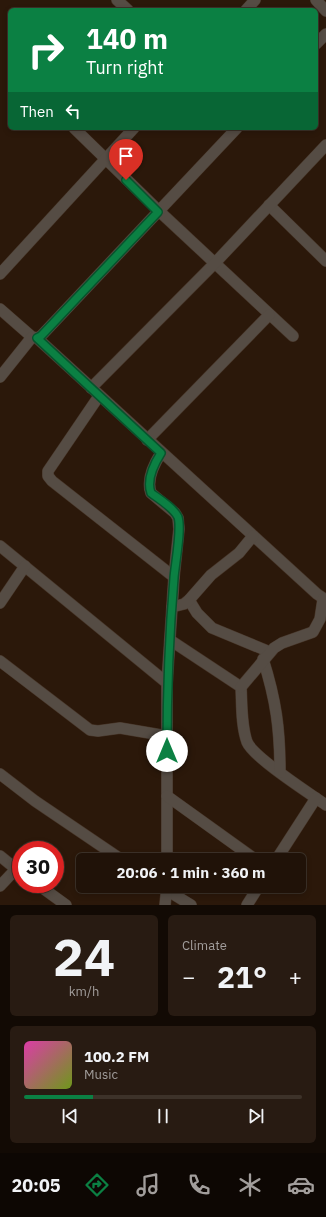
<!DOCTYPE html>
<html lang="en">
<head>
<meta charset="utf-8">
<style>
	body { margin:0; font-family:"IBM Plex Sans",sans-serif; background:#281b12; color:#f1f3f6; height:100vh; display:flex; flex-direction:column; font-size:15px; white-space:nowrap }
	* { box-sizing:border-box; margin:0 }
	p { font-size:13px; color:#a29e9c }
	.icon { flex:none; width:22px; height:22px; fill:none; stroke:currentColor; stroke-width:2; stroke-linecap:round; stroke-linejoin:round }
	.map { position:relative; height:905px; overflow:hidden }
	.side { display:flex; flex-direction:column; gap:10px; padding:10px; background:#120a04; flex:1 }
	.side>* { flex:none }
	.hud { position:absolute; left:8px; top:8px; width:310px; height:122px; border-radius:6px; box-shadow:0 2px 6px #0003,0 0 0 1px #3d3229; background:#0b8043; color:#fff; overflow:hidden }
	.speed { position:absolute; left:12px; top:841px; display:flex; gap:8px; font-size:20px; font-weight:700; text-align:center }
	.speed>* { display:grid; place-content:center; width:52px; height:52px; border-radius:50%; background:#201208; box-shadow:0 2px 6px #0003,0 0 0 1px #3d3229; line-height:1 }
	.speed .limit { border:6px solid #d22; background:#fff; color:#111 }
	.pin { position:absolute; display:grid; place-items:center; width:34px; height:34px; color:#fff; margin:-41px -17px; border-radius:50% 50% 50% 0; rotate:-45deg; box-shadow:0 0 4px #0007 }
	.pin .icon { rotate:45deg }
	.me { position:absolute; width:44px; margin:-22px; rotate:0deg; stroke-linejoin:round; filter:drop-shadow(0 0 3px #0008) }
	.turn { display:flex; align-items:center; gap:14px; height:84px; padding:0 12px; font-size:18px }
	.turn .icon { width:52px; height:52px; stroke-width:2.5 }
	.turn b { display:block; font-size:28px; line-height:34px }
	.then { display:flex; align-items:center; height:38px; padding:0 12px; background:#0003; gap:8px; font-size:15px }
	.big { font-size:30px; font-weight:800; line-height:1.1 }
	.side .widget { flex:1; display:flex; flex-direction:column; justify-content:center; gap:6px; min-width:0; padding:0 14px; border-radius:6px; background:#281b12 }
	.side .dial { align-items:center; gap:0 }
	.dial b { font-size:52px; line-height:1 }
	.song { display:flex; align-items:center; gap:12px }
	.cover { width:48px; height:48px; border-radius:6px; background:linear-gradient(135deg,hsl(320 70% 55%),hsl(80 70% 35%)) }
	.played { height:4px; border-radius:2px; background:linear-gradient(90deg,#0b8043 25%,#3d3229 25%) }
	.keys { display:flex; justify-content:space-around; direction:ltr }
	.heat { display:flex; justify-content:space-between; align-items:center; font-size:22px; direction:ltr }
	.side .tiles { flex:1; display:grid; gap:10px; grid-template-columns:1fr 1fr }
	.widget:last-child { grid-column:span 2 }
	.trip { position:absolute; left:76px; top:853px; width:230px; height:40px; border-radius:6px; background:#201208; box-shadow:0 2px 6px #0003,0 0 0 1px #3d3229; font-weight:800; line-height:40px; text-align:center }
	.dock { display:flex; height:64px; justify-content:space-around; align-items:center; background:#0d0703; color:#a29e9c }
	.dock .icon { width:28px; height:28px }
	.dock .current { color:#0b8043 }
	.dock b { font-size:18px; color:#f1f3f6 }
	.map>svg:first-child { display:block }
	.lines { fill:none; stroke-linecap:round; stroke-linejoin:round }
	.minor-casing { stroke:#473528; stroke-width:12 }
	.minor { stroke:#554c44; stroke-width:11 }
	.route-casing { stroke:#07532c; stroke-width:10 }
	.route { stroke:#0b8043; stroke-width:7 }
</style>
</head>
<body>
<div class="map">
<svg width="326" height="905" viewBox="0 0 326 905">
	<rect width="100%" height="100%" fill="#2b180a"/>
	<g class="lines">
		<defs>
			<g id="minor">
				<polyline points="117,0 128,10"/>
				<polyline points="316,0 326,11"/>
				<polyline points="246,10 255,0"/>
				<polyline points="316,44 326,34"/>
				<polyline points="74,128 159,211 293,336"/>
				<polyline points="269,205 326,261"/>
				<polyline points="0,274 134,128"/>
				<polyline points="0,309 32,337 37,338 41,336 237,128"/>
				<polyline points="37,338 317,594 326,600"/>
				<polyline points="0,377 32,337"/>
				<polyline points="91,388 214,264 326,145"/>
				<polyline points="99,396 48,471 48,476 52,481 174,577"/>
				<polyline points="147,440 269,315"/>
				<path d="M161,453c-7,11 -15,26 -10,40l24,20 3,5 1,11 -5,48 -7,106"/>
				<polyline points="0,546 167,683 167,860"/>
				<polyline points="189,600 197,613 212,628 270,652"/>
				<polyline points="0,603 25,566"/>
				<polyline points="172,607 184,604 189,600 211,575 239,553 253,536"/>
				<path d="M170,640l71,47c1,17 0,38 6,55 7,16 62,51 79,63"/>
				<path d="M263,659c13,41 17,70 17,113"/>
				<polyline points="0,661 90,730 98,731 120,728 167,736"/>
				<polyline points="241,687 274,648 282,643 313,632 320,619 323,599"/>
				<polyline points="0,774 35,801 122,860"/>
				<polyline points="167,796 256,860"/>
				<polyline points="0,856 16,869 0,886"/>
				<polyline points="276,860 316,798"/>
				<polyline points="37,884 66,905"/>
				<polyline points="160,886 191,905"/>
				<polyline points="165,905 167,886"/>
				<polyline points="247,905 259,886"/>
			</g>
		</defs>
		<use href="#minor" class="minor-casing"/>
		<use href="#minor" class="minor"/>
	</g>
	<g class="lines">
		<defs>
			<path id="route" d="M126,180l32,32 -117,124 -4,2 124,115c-7,11 -15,26 -10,40 8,6 22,14 27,24 4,12 -3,47 -4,61 -5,58 -7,115 -7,173"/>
		</defs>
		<use href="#route" class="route-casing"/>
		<use href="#route" class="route"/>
	</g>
</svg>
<div class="speed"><div class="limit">30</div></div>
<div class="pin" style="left:126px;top:180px;background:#d93025"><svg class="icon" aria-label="arrive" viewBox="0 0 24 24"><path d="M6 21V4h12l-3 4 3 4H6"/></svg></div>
<svg class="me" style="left:167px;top:751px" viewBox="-20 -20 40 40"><circle r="19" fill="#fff"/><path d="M0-13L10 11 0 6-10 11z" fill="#0b8043"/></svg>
<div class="trip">20:06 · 1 min · 360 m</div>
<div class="hud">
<div class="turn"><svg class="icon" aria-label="right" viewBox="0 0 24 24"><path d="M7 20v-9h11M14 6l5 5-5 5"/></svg><div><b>140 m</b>Turn right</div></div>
<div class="then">Then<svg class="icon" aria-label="left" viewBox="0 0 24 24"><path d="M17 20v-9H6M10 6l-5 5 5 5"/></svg></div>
</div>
</div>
<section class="side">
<div class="tiles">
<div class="widget dial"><b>24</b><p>km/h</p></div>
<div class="widget"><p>Climate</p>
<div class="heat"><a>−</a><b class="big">21°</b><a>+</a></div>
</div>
<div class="widget">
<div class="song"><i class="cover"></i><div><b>100.2 FM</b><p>Music</p></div></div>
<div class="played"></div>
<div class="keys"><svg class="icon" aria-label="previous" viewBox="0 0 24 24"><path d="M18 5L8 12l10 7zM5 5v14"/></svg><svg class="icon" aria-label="pause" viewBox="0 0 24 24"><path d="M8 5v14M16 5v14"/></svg><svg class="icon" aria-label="next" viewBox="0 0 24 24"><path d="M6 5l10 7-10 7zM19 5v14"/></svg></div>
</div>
</div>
</section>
<nav class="dock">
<b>20:05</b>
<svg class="icon current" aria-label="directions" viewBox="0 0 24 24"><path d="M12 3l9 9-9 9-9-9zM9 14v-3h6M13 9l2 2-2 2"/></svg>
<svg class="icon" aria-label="music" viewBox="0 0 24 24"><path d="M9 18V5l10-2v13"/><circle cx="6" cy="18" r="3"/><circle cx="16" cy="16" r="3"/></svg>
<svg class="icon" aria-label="phone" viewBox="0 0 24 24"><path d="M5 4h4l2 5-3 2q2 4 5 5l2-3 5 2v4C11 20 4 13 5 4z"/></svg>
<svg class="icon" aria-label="climate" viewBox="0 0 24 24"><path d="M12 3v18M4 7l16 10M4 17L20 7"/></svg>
<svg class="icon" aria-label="car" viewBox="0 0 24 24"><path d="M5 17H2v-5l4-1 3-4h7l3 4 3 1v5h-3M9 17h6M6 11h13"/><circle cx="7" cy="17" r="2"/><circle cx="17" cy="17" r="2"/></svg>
</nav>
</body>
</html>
